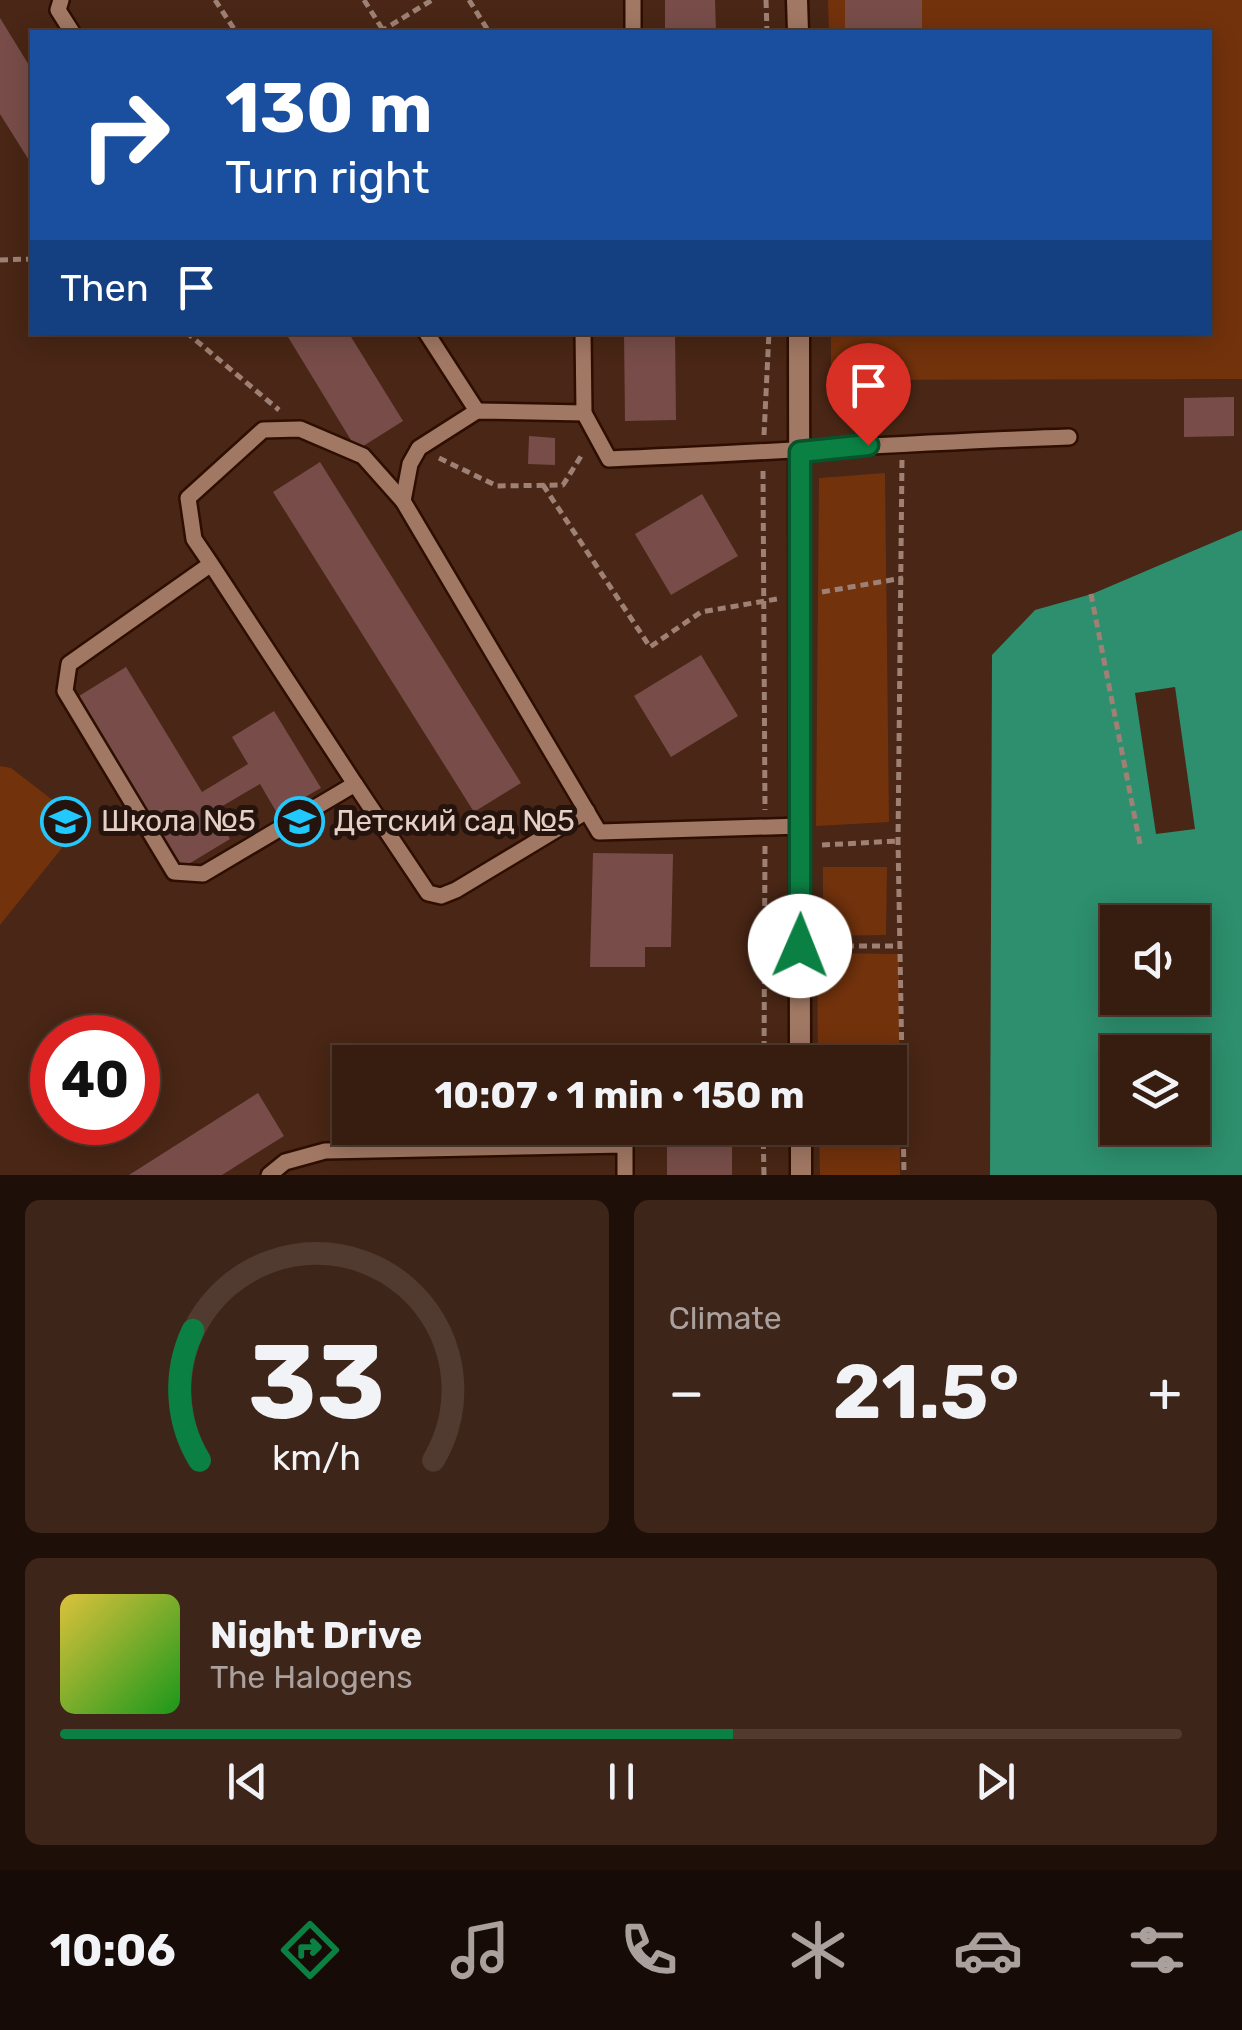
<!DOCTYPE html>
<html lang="en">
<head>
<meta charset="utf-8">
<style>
	body { margin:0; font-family:Rubik,sans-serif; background:#3e2519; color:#f1f3f6; height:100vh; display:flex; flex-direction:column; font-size:38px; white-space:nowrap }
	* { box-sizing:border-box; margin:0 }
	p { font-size:32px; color:#aaa19f }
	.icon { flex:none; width:55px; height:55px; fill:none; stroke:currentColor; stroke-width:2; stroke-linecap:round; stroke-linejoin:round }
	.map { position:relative; height:1175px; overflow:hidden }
	.drawer { display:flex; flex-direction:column; gap:25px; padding:25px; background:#1e0f09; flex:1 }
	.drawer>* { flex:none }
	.top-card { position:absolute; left:30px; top:30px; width:1182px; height:305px; border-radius:0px; box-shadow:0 5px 25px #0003,0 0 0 2px #513a30; background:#1a4fa0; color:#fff; overflow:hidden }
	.fabs { position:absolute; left:1100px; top:905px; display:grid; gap:20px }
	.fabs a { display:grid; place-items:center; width:110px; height:110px; border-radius:0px; background:#371c10; box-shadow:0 5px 25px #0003,0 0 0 2px #513a30; font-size:50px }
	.speed { position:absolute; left:30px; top:1015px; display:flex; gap:20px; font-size:50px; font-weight:700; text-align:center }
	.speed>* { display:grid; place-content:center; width:130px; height:130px; border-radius:50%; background:#371c10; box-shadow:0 5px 25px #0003,0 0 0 2px #513a30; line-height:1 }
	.speed .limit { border:15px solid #d22; background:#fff; color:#111 }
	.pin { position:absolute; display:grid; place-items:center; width:85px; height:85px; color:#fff; margin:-102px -42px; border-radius:50% 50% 50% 0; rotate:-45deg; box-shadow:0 0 10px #0007 }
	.pin .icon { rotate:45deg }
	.me { position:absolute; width:110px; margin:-55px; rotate:1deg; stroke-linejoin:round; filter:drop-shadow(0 0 8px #0008) }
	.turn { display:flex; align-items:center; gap:35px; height:210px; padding:0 30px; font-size:45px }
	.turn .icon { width:130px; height:130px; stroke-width:2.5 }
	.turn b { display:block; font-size:70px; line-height:85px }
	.then { display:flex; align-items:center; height:95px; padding:0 30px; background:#0003; gap:20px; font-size:38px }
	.big { font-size:75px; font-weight:700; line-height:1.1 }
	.drawer .tile { flex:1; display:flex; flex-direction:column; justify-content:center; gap:15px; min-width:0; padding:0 35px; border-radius:15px; background:#3e2519 }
	.drawer .dial { align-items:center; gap:0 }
	.dial svg { height:260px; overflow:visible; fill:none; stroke:#513a30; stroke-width:7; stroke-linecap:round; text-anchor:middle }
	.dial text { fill:#f1f3f6; stroke:none }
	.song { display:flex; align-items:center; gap:30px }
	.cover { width:120px; height:120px; border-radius:15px; background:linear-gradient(135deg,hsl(50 70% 55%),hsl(120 70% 35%)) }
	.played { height:10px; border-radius:5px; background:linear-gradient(90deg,#0b8043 60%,#513a30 60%) }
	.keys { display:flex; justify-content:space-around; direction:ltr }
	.heat { display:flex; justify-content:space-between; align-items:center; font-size:55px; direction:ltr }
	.drawer .tiles { flex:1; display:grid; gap:25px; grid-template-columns:1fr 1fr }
	.tile:last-child { grid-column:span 2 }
	.trip { position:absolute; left:332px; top:1045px; width:575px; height:100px; border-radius:0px; background:#371c10; box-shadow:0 5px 25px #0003,0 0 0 2px #513a30; font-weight:700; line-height:100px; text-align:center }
	.tab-bar { display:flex; height:160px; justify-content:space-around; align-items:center; background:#160b06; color:#aaa19f }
	.tab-bar .icon { width:70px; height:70px }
	.tab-bar .selected { color:#0b8043 }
	.tab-bar b { font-size:45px; color:#f1f3f6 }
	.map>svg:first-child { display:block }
	.green { fill:#72320c }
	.water { fill:#2d8f6d; fill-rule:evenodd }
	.pier { fill:#492615 }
	.building { fill:#784d49 }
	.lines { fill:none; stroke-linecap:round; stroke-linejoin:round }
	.service-casing { stroke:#2e0e00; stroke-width:20 }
	.tertiary-casing { stroke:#2e0e00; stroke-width:25 }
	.path { stroke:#9e8174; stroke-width:5; stroke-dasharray:8 5; stroke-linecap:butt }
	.service { stroke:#a17864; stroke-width:15 }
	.tertiary { stroke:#a17864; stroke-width:20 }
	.route-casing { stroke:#07532c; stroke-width:25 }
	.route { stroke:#0b8043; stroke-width:18 }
	.labels { text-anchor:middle; stroke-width:10; stroke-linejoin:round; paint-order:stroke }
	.poi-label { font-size:30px; fill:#e6cfc5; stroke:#24140d; text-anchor:start }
</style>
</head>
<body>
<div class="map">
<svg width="1242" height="1175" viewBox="0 0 1242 1175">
	<rect width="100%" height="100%" fill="#492615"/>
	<g class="green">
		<polygon points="828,0 1242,0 1242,379 831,380 831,333 1210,332 1210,32 829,32"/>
		<polygon points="885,473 889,822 816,826 819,478"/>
		<polygon points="0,766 11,768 59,805 68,821 66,843 0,925"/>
		<polygon points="823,867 887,867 886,935 823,936"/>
		<polygon points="817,953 899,954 900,1175 820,1175 819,1128 890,1128 890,1062 818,1062"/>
	</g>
	<path class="water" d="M1242,530v645h-252l2,-520 43,-45 57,-16zM1118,922h74v76h-74zM1118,1052h74v76h-74z"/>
	<polygon class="pier" points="1175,687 1195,829 1156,834 1135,693"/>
	<g class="building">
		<polygon points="665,0 715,0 716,32 665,32"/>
		<rect x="845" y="0" width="77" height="32"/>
		<polygon points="0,18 32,70 32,165 0,114"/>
		<polygon points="285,332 348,332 403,421 357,450"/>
		<polygon points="624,332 675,332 676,420 625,421"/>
		<polygon points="1234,397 1234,436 1184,437 1184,398"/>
		<polygon points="529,436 555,438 555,465 528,464"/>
		<polygon points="320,462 521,783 474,812 273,492"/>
		<polygon points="702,494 738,556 671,595 635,534"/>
		<polygon points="701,655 738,716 671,757 634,696"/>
		<polygon points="126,667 202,792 248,764 232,737 274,711 321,788 277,813 260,784 214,811 230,839 182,868 79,696"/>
		<polygon points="593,853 673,854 671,947 645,947 645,967 590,967"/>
		<polygon points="612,1050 612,1062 350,1062 350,1107 342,1107 341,1058"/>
		<polygon points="258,1093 284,1136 222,1175 129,1175"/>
		<rect x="667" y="1128" width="65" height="47"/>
	</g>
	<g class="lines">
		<defs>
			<g id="service">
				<polyline points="61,0 58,10 72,32"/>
				<polyline points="633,32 633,0"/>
				<polyline points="426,332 477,411"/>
				<path d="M583,332l1,81 25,46c153,-6 306,-17 460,-22"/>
				<polyline points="584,413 477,411 419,448 410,464 403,501 599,832 800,826"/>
				<polyline points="211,564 69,664 65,691 174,872 203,874 355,784 211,564 194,539 188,498 263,430 300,429 363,456 403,501"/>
				<polyline points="355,784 428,893 441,896 456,890 587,811"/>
				<polyline points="269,1175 285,1162 325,1151 625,1145 625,1175"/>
			</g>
			<g id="tertiary">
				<polyline points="797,0 798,32"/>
				<polyline points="799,332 800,1062"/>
				<polyline points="801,1128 801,1175"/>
			</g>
		</defs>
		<use href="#service" class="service-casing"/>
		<use href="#tertiary" class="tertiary-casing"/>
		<g class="path">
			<polyline points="215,0 236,32"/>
			<polyline points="364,0 383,30"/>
			<polyline points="469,0 489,32"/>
			<polyline points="766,0 767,32"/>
			<polyline points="380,32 432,0"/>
			<polyline points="0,260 32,259"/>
			<polyline points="186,332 279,410"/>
			<polyline points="764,435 769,332"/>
			<polyline points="439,458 497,486 563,485 583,453"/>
			<polyline points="902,460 898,841 904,1175"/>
			<polyline points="763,471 765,810"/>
			<polyline points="543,485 650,647 701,612 777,599"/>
			<polyline points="822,592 903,578"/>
			<polyline points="1091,594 1140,844"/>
			<polyline points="822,845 898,841"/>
			<polyline points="820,946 902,946"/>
			<polyline points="764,1062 765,846"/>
			<polyline points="763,1128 764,1175"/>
		</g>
		<use href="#service" class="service"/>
		<use href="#tertiary" class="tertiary"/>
	</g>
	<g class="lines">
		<defs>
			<polyline id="route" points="800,946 800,452 868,445"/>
		</defs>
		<use href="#route" class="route-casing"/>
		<use href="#route" class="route"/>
	</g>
	<defs>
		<symbol id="school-ring" viewBox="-11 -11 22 22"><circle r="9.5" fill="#24140d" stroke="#22c9fe" stroke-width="1.5"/><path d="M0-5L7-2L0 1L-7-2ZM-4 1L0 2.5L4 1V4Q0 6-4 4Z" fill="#22c9fe"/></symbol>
	</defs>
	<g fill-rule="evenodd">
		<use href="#school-ring" x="38" y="794" width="55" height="55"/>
		<use href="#school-ring" x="272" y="794" width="55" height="55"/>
	</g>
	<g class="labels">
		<g class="poi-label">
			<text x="101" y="831">Школа №5</text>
			<text x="334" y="831">Детский сад №5</text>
		</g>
	</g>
</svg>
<div class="fabs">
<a><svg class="icon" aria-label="sound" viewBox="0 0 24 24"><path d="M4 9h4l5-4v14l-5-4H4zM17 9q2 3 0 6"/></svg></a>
<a><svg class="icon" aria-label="layers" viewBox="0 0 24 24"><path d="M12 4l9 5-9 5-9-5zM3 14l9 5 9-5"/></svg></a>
</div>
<div class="speed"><div class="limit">40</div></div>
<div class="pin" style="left:868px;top:445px;background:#d93025"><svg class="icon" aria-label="arrive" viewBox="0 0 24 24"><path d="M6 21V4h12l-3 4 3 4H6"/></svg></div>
<svg class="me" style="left:800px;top:946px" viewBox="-20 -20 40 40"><circle r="19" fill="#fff"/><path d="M0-13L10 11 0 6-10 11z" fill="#0b8043"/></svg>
<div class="trip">10:07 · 1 min · 150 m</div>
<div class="top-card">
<div class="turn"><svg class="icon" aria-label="right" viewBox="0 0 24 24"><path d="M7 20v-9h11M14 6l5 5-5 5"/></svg><div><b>130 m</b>Turn right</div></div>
<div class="then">Then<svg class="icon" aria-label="arrive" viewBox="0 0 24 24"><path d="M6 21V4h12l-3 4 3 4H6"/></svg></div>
</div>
</div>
<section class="drawer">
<div class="tiles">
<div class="tile dial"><svg viewBox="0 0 100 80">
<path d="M14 69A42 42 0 1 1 86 69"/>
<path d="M14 69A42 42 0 0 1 12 29" stroke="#0b8043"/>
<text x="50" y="56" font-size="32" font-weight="700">33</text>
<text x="50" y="72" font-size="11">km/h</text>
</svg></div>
<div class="tile"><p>Climate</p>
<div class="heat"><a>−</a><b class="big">21.5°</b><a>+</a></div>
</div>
<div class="tile">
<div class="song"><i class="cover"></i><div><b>Night Drive</b><p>The Halogens</p></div></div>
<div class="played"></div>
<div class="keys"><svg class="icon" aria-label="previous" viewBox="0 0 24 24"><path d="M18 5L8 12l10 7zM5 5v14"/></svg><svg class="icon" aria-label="pause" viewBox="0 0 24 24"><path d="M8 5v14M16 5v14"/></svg><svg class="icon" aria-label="next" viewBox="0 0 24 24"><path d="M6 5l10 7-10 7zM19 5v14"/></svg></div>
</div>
</div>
</section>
<nav class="tab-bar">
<b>10:06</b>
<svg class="icon selected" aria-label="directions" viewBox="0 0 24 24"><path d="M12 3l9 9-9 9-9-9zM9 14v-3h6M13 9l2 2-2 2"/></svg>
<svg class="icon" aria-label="music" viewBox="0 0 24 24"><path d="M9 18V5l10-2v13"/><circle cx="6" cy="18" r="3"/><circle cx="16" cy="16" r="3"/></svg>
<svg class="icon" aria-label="phone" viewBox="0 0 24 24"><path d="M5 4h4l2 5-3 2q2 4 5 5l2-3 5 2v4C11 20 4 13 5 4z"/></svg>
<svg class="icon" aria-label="climate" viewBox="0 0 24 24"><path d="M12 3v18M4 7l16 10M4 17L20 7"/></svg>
<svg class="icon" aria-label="car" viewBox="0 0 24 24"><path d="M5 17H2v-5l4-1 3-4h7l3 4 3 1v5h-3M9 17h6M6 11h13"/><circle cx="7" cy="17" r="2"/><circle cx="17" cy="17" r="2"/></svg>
<svg class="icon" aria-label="filters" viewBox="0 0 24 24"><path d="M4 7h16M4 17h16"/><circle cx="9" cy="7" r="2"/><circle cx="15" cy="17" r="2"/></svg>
</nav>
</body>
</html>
